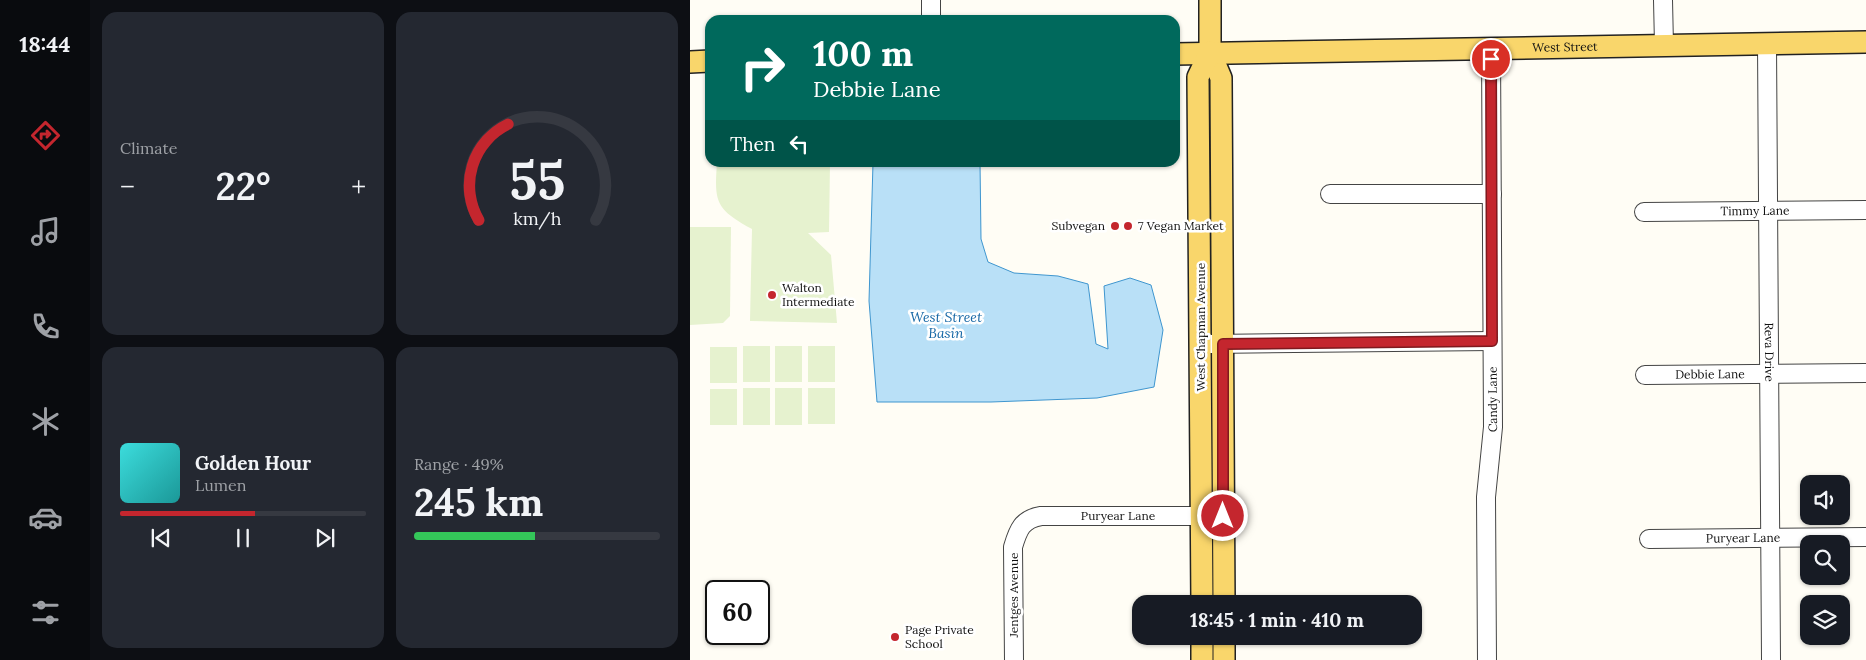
<!DOCTYPE html>
<html lang="en">
<head>
<meta charset="utf-8">
<style>
	body { margin:0; font-family:Lora,serif; background:#242831; color:#f1f3f6; height:100vh; display:flex; flex-direction:column; font-size:19px; white-space:nowrap }
	* { box-sizing:border-box; margin:0 }
	p { font-size:16px; color:#9ea1a6 }
	.icon { flex:none; width:28px; height:28px; fill:none; stroke:currentColor; stroke-width:2; stroke-linecap:round; stroke-linejoin:round }
	.map { position:relative; flex:1; overflow:hidden }
	.sheet { display:flex; flex-direction:column; gap:12px; padding:12px; background:#0d0f14; width:600px }
	.sheet>* { flex:none }
	.hud { position:absolute; left:15px; top:15px; width:475px; height:152px; border-radius:15px; box-shadow:0 1px 4px #0004; background:#00695c; color:#fff; overflow:hidden }
	.fabs { position:absolute; left:1110px; top:475px; display:grid; gap:10px }
	.fabs a { display:grid; place-items:center; width:50px; height:50px; border-radius:10px; background:#171b24; box-shadow:0 1px 4px #0004; font-size:25px }
	.speed { position:absolute; left:15px; top:580px; display:flex; gap:10px; font-size:25px; font-weight:700; text-align:center }
	.speed>* { display:grid; place-content:center; width:65px; height:65px; border-radius:50%; background:#171b24; box-shadow:0 1px 4px #0004; line-height:1 }
	.speed .limit { border:2px solid #111; border-radius:8px; background:#fff; color:#111 }
	.pin { position:absolute; display:grid; place-items:center; width:42px; height:42px; color:#fff; margin:-21px; border:2px solid #fff; border-radius:50%; box-shadow:0 1px 5px #0007 }
	.me { position:absolute; width:55px; margin:-28px; rotate:0deg; stroke-linejoin:round; filter:drop-shadow(0 0 4px #0008) }
	.turn { display:flex; align-items:center; gap:18px; height:105px; padding:0 25px; font-size:22px }
	.turn .icon { width:65px; height:65px; stroke-width:2.5 }
	.turn b { display:block; font-size:35px; line-height:42px }
	.then { display:flex; align-items:center; height:48px; padding:0 25px; background:#0003; gap:10px; font-size:19px }
	.big { font-size:38px; font-weight:800; line-height:1.1 }
	.sheet .tile { flex:1; display:flex; flex-direction:column; justify-content:center; gap:8px; min-width:0; padding:0 18px; border-radius:15px; background:#242831 }
	.sheet .dial { align-items:center; gap:0 }
	.dial svg { height:130px; overflow:visible; fill:none; stroke:#363941; stroke-width:7; stroke-linecap:round; text-anchor:middle }
	.dial text { fill:#f1f3f6; stroke:none }
	.song { display:flex; align-items:center; gap:15px }
	.cover { width:60px; height:60px; border-radius:8px; background:linear-gradient(135deg,hsl(180 70% 55%),hsl(180 70% 35%)) }
	.played { height:5px; border-radius:2px; background:linear-gradient(90deg,#c4262e 55%,#363941 55%) }
	.keys { display:flex; justify-content:space-around; direction:ltr }
	.heat { display:flex; justify-content:space-between; align-items:center; font-size:28px; direction:ltr }
	.charge { height:8px; border-radius:4px; background:linear-gradient(90deg,#34c759 49%,#363941 0) }
	.sheet .tiles { flex:1; display:grid; gap:12px; grid-template-columns:repeat(2,1fr) }
	.trip { position:absolute; left:442px; top:595px; width:290px; height:50px; border-radius:15px; background:#171b24; box-shadow:0 1px 4px #0004; font-weight:800; line-height:50px; text-align:center }
	main { display:flex; flex:1; min-height:0 }
	.tabs { display:flex; flex-direction:column; width:90px; justify-content:space-around; align-items:center; background:#090b0e; color:#9ea1a6 }
	.tabs .icon { width:35px; height:35px }
	.tabs .on { color:#c4262e }
	.tabs b { font-size:22px; color:#f1f3f6 }
	.map>svg:first-child { display:block }
	.pitch { fill:#e6f2cf }
	.water { fill:#b9e0f7; stroke:#3f96cf }
	.lines { fill:none; stroke-linecap:round; stroke-linejoin:round }
	.minor-casing { stroke:#444; stroke-width:20 }
	.major-casing { stroke:#222; stroke-width:24 }
	.minor { stroke:#fff; stroke-width:18 }
	.major { stroke:#f9d66b; stroke-width:21 }
	.route-casing { stroke:#7f191e; stroke-width:12 }
	.route { stroke:#c4262e; stroke-width:9 }
	.poi-dot { fill:#c4262e; stroke:#fff; stroke-width:2 }
	.labels { text-anchor:middle; stroke-width:5; stroke-linejoin:round; paint-order:stroke }
	.street-label { font-size:12px; fill:#111; stroke:#fff }
	.poi-label { font-size:12px; fill:#111; stroke:#fff; text-anchor:start }
	.water-label { font-size:14px; font-style:italic; fill:#1768a6; stroke:#fff }
</style>
</head>
<body>
<main>
<nav class="tabs">
<b>18:44</b>
<svg class="icon on" aria-label="directions" viewBox="0 0 24 24"><path d="M12 3l9 9-9 9-9-9zM9 14v-3h6M13 9l2 2-2 2"/></svg>
<svg class="icon" aria-label="music" viewBox="0 0 24 24"><path d="M9 18V5l10-2v13"/><circle cx="6" cy="18" r="3"/><circle cx="16" cy="16" r="3"/></svg>
<svg class="icon" aria-label="phone" viewBox="0 0 24 24"><path d="M5 4h4l2 5-3 2q2 4 5 5l2-3 5 2v4C11 20 4 13 5 4z"/></svg>
<svg class="icon" aria-label="climate" viewBox="0 0 24 24"><path d="M12 3v18M4 7l16 10M4 17L20 7"/></svg>
<svg class="icon" aria-label="car" viewBox="0 0 24 24"><path d="M5 17H2v-5l4-1 3-4h7l3 4 3 1v5h-3M9 17h6M6 11h13"/><circle cx="7" cy="17" r="2"/><circle cx="17" cy="17" r="2"/></svg>
<svg class="icon" aria-label="filters" viewBox="0 0 24 24"><path d="M4 7h16M4 17h16"/><circle cx="9" cy="7" r="2"/><circle cx="15" cy="17" r="2"/></svg>
</nav>
<section class="sheet">
<div class="tiles">
<div class="tile"><p>Climate</p>
<div class="heat"><a>−</a><b class="big">22°</b><a>+</a></div>
</div>
<div class="tile dial"><svg viewBox="0 0 100 80">
<path d="M14 69A42 42 0 1 1 86 69"/>
<path d="M14 69A42 42 0 0 1 32 10" stroke="#c4262e"/>
<text x="50" y="56" font-size="32" font-weight="700">55</text>
<text x="50" y="72" font-size="11">km/h</text>
</svg></div>
<div class="tile">
<div class="song"><i class="cover"></i><div><b>Golden Hour</b><p>Lumen</p></div></div>
<div class="played"></div>
<div class="keys"><svg class="icon" aria-label="previous" viewBox="0 0 24 24"><path d="M18 5L8 12l10 7zM5 5v14"/></svg><svg class="icon" aria-label="pause" viewBox="0 0 24 24"><path d="M8 5v14M16 5v14"/></svg><svg class="icon" aria-label="next" viewBox="0 0 24 24"><path d="M6 5l10 7-10 7zM19 5v14"/></svg></div>
</div>
<div class="tile"><p>Range · 49%</p><b class="big">245 km</b><div class="charge"></div></div>
</div>
</section>
<div class="map">
<svg width="1176" height="660" viewBox="0 0 1176 660">
	<rect width="100%" height="100%" fill="#fffdf5"/>
	<g class="pitch">
		<path d="M27,163h113l-1,69 -21,1 23,22 6,68 -87,-2 2,-92c-36,-20 -38,-26 -35,-66z"/>
		<polygon points="0,227 41,227 40,316 33,323 0,325"/>
		<rect x="53" y="346" width="27" height="36"/>
		<rect x="85" y="346" width="27" height="36"/>
		<rect x="118" y="346" width="27" height="36"/>
		<rect x="20" y="347" width="27" height="36"/>
		<rect x="53" y="388" width="27" height="37"/>
		<rect x="85" y="388" width="27" height="37"/>
		<rect x="118" y="388" width="27" height="36"/>
		<rect x="20" y="389" width="27" height="36"/>
	</g>
	<polygon class="water" points="183,163 290,163 291,239 298,262 324,273 368,276 398,284 406,344 418,349 414,286 440,278 461,285 473,330 464,387 407,398 301,402 187,402 179,301"/>
	<g class="lines">
		<defs>
			<g id="minor">
				<polyline points="973,0 974,45"/>
				<polyline points="241,20 241,0"/>
				<path id="s1" d="M1077,44l4,616"/>
				<polyline points="640,194 802,194"/>
				<path id="s2" d="M954,212l222,-2"/>
				<polyline points="520,344 802,341"/>
				<path id="s3" d="M955,375l221,-2"/>
				<path id="s4" d="M959,539l217,-2"/>
				<path id="s5" d="M324,660l-1,-113c5,-17 9,-28 28,-31h174"/>
				<path id="s6" d="M797,660l-1,-163 7,-70 -2,-378"/>
			</g>
			<g id="major">
				<polyline points="520,0 520,52 531,78 534,604"/>
				<path id="s7" d="M485,54l691,-12"/>
				<polyline points="0,62 20,61"/>
				<polyline points="512,604 508,77 520,52"/>
				<polyline points="512,636 512,660"/>
				<polyline points="534,636 534,660"/>
			</g>
		</defs>
		<use href="#minor" class="minor-casing"/>
		<use href="#major" class="major-casing"/>
		<use href="#minor" class="minor"/>
		<use href="#major" class="major"/>
	</g>
	<g class="lines">
		<defs>
			<polyline id="route" points="533,516 533,344 802,341 801,59"/>
		</defs>
		<use href="#route" class="route-casing"/>
		<use href="#route" class="route"/>
	</g>
	<g class="poi-dot">
		<circle cx="425" cy="226" r="5"/>
		<circle cx="438" cy="226" r="5"/>
		<circle cx="82" cy="295" r="5"/>
		<circle cx="205" cy="637" r="5"/>
	</g>
	<g class="labels">
		<g class="street-label">
			<text dy="4" stroke="none"><textPath href="#s7" startOffset="390">West Street</textPath></text>
			<text dy="4" stroke="none"><textPath href="#s2" startOffset="111">Timmy Lane</textPath></text>
			<text transform="translate(511 327) rotate(-90)" y="4">West Chapman Avenue</text>
			<text dy="4" stroke="none"><textPath href="#s1" startOffset="308">Reva Drive</textPath></text>
			<text dy="4" stroke="none"><textPath href="#s3" startOffset="65">Debbie Lane</textPath></text>
			<text dy="4" stroke="none"><textPath href="#s6" startOffset="261">Candy Lane</textPath></text>
			<text dy="4" stroke="none"><textPath href="#s5" startOffset="235">Puryear Lane</textPath></text>
			<text dy="4" stroke="none"><textPath href="#s4" startOffset="94">Puryear Lane</textPath></text>
			<text transform="translate(324 595) rotate(-90)" y="4">Jentges Avenue</text>
		</g>
		<g class="poi-label">
			<text x="415" y="230" text-anchor="end">Subvegan</text>
			<text x="448" y="230">7 Vegan Market</text>
			<text x="92" y="292">Walton<tspan x="92" dy="14">Intermediate</tspan></text>
			<text x="215" y="634">Page Private<tspan x="215" dy="14">School</tspan></text>
		</g>
		<g class="water-label">
			<text x="256" y="322">West Street<tspan x="256" dy="16">Basin</tspan></text>
		</g>
	</g>
</svg>
<div class="fabs">
<a><svg class="icon" aria-label="sound" viewBox="0 0 24 24"><path d="M4 9h4l5-4v14l-5-4H4zM17 9q2 3 0 6"/></svg></a>
<a><svg class="icon" aria-label="search" viewBox="0 0 24 24"><circle cx="10" cy="10" r="6"/><path d="M15 15l6 6"/></svg></a>
<a><svg class="icon" aria-label="layers" viewBox="0 0 24 24"><path d="M12 4l9 5-9 5-9-5zM3 14l9 5 9-5"/></svg></a>
</div>
<div class="speed"><div class="limit">60</div></div>
<div class="pin" style="left:801px;top:59px;background:#d93025"><svg class="icon" aria-label="arrive" viewBox="0 0 24 24"><path d="M6 21V4h12l-3 4 3 4H6"/></svg></div>
<svg class="me" style="left:533px;top:516px" viewBox="-20 -20 40 40"><circle r="17" fill="#c4262e" stroke="#fff" stroke-width="3"/><path d="M0-11L8 9 0 5-8 9z" fill="#fff"/></svg>
<div class="trip">18:45 · 1 min · 410 m</div>
<div class="hud">
<div class="turn"><svg class="icon" aria-label="right" viewBox="0 0 24 24"><path d="M7 20v-9h11M14 6l5 5-5 5"/></svg><div><b>100 m</b>Debbie Lane</div></div>
<div class="then">Then<svg class="icon" aria-label="left" viewBox="0 0 24 24"><path d="M17 20v-9H6M10 6l-5 5 5 5"/></svg></div>
</div>
</div>
</main>
</body>
</html>
